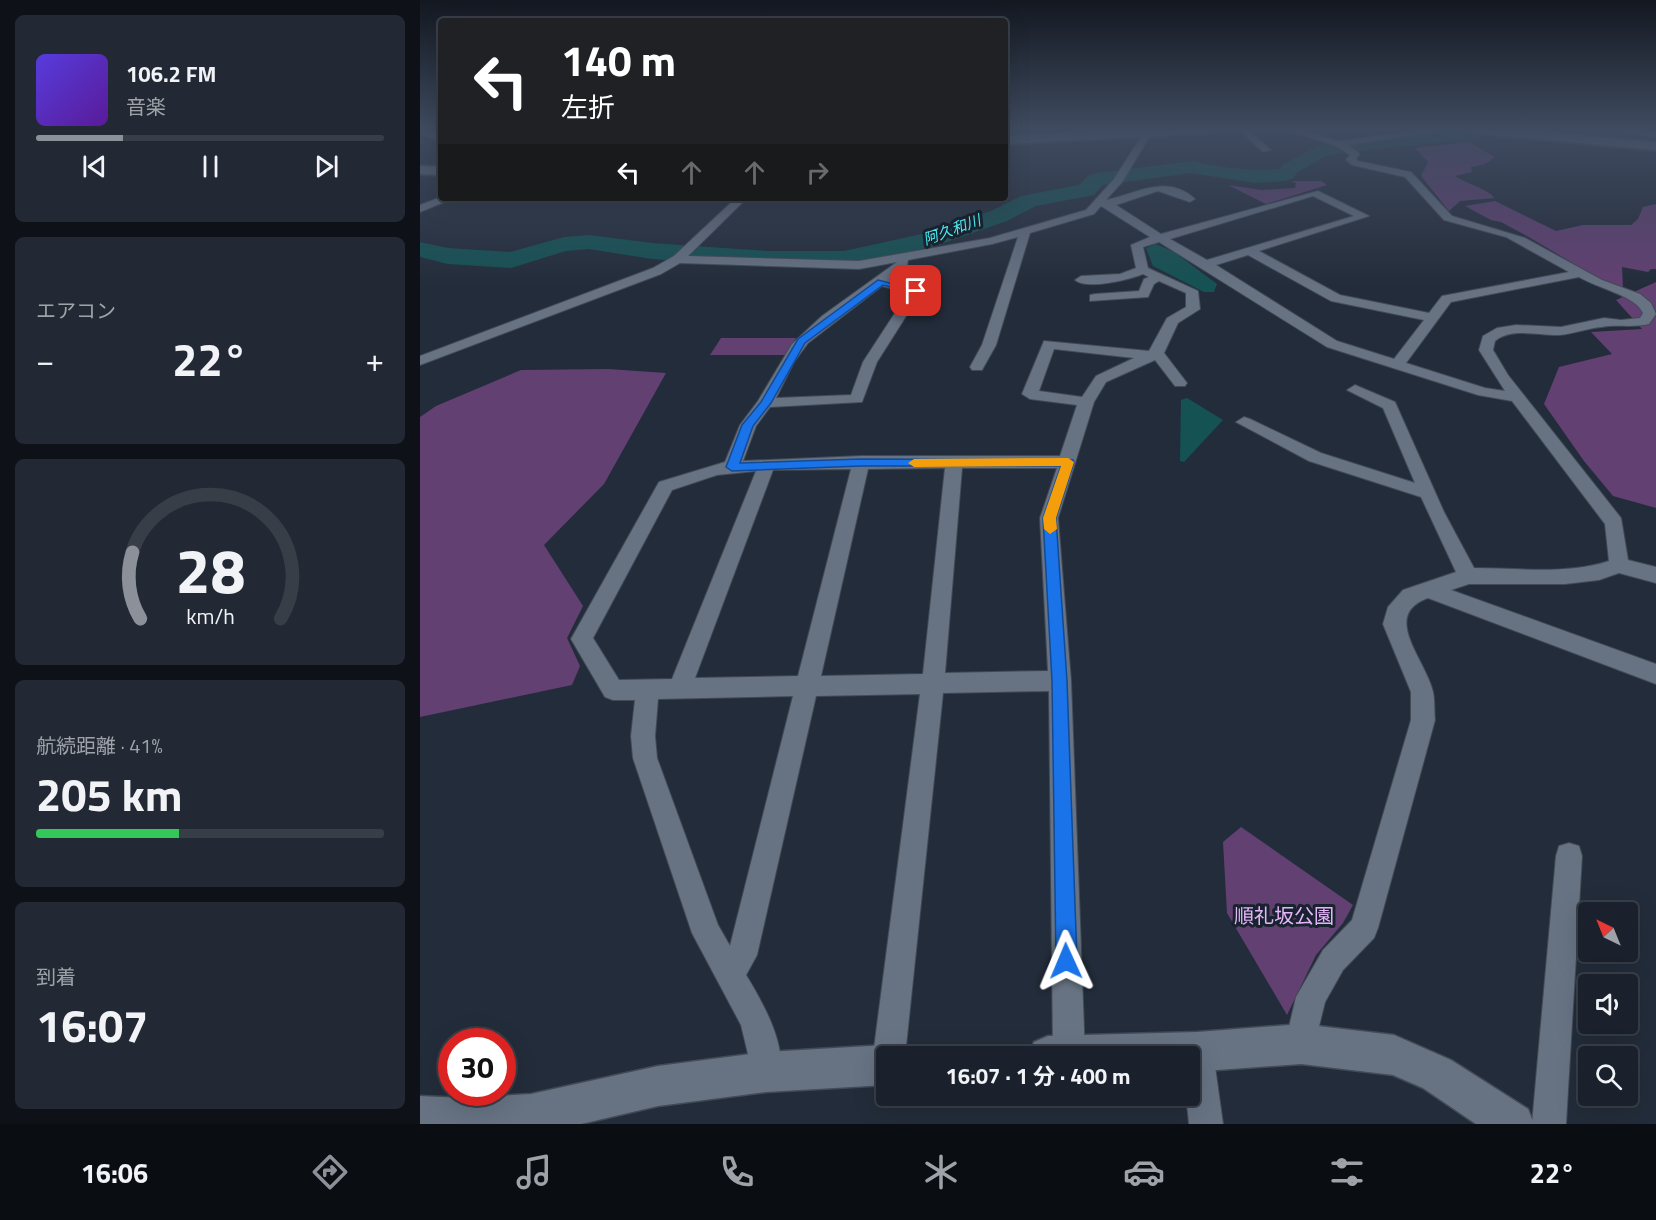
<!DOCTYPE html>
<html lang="ja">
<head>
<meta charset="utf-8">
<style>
	body { margin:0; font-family:"Titillium Web","Noto Sans JP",sans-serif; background:#232934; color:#f1f3f6; height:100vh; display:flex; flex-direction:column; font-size:22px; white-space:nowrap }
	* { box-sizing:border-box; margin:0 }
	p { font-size:20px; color:#9fa3a9 }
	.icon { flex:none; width:33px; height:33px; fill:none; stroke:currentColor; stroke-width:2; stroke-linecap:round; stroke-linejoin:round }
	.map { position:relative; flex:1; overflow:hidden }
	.panel { display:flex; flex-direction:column; gap:15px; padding:15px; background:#0e1218; width:420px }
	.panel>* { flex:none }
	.banner { position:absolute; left:18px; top:18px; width:570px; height:183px; border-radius:6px; box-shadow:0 6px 24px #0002,0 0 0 2px #383e48; background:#202124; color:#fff; overflow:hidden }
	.needle { width:39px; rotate:317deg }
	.fabs { position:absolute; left:1158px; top:902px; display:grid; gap:12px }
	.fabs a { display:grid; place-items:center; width:60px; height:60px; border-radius:6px; background:#1a212c; box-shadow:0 6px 24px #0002,0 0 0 2px #383e48; font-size:30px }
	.speed { position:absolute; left:18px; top:1028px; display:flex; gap:12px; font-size:30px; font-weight:700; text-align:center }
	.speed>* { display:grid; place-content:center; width:78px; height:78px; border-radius:50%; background:#1a212c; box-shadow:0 6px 24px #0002,0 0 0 2px #383e48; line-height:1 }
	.speed .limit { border:9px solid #d22; background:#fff; color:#111 }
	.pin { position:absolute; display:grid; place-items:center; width:51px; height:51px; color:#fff; margin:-26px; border-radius:12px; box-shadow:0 3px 9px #0006 }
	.me { position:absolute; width:66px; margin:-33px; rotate:359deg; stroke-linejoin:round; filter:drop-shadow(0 0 4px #0008) }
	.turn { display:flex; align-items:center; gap:21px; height:126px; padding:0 24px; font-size:27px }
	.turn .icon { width:78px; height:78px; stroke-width:2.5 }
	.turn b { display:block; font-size:42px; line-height:51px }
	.lanes { display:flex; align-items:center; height:57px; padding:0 24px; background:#0003; justify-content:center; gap:30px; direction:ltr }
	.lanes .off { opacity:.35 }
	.big { font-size:45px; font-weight:700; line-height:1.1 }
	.panel .card { flex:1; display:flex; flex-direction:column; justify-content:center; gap:9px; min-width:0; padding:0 21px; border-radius:9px; background:#232934 }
	.panel .dial { align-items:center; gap:0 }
	.dial svg { height:156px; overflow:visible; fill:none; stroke:#383e48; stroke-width:7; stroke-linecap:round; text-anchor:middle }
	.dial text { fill:#f1f3f6; stroke:none }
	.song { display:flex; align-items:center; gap:18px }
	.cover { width:72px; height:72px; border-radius:9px; background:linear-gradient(135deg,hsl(250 70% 55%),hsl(270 70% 35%)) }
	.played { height:6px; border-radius:3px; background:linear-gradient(90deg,#8c9099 25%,#383e48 25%) }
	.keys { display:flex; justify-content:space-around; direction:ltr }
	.heat { display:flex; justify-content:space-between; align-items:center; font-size:33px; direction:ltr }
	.charge { height:9px; border-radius:4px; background:linear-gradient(90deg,#34c759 41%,#383e48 0) }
	.trip { position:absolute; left:456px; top:1046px; width:324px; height:60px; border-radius:6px; background:#1a212c; box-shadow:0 6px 24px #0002,0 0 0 2px #383e48; font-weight:700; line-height:60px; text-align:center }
	.dock { display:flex; height:96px; justify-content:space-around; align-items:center; background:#0a0d12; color:#9fa3a9 }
	.dock .icon { width:42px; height:42px }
	.dock .active { color:#8c9099 }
	.dock b { font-size:27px; color:#f1f3f6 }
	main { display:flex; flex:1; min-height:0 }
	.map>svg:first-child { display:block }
	.green { fill:#634072 }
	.water { fill:#155254 }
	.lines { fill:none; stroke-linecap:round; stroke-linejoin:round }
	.river { fill:#155254; fill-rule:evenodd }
	.minor-casing { stroke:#424a55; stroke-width:2 }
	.tertiary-casing { stroke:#424a55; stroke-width:3 }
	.secondary-casing { stroke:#424a55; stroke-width:4 }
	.minor { fill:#677383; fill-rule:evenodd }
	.tertiary { fill:#677383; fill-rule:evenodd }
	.secondary { fill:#677383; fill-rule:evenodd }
	.route { fill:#1a73e8; stroke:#114b97; stroke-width:1.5 }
	.slow { fill:#f59e0b }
	.labels { text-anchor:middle; stroke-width:6; stroke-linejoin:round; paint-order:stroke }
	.far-water-label { font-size:15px; font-style:italic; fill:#4becf1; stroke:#192330 }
	.near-park-label { font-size:20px; fill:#e4b5f8; stroke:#192330 }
</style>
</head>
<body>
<main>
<section class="panel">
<div class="card">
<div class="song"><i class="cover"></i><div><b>106.2 FM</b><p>音楽</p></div></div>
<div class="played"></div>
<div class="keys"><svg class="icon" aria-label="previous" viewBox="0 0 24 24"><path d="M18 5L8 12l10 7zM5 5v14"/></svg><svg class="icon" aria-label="pause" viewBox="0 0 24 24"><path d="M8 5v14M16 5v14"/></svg><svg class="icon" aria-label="next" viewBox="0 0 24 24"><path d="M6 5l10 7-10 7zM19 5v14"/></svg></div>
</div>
<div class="card"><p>エアコン</p>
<div class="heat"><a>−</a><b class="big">22°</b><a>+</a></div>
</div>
<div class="card dial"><svg viewBox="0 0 100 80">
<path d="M14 69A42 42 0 1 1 86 69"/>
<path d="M14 69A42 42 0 0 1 10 35" stroke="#8c9099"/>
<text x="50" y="56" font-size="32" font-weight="700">28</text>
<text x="50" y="72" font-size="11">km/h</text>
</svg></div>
<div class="card"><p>航続距離 · 41%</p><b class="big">205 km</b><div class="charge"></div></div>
<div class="card"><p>到着</p><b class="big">16:07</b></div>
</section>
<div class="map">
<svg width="1236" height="1124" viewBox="0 0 1236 1124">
	<rect width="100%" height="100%" fill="#232c3a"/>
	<g class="green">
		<path d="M1049,142l26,15 -10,7 -14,3 1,5 -17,4c13,9 28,10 40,22l-35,3 -11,10 -28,-35 7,-14 -13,-14z"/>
		<polygon points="871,181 901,181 907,185 846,204 808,185 841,190 875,188 876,183"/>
		<polygon points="1075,201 1136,231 1163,225 1211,225 1218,219 1223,207 1236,204 1236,269 1231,269 1228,272 1202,267 1203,289 1193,287 1107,236 1081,222 1071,220 1045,206"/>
		<polygon points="1236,282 1236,508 1193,496 1164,461 1124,404 1139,367 1192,354 1171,332 1222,329 1196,300"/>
		<polygon points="301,338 376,338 365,355 290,355"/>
		<polygon points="188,369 246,373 184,484 124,545 163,606 147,638 160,666 152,685 0,717 0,417 16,406 101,370"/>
		<polygon points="821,827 933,905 923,923 896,955 867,1015 807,913 803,842"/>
	</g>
	<g class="water">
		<polygon points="736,244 754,252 797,284 794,292 784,292 733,266 726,248"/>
		<polygon points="515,274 496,288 474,282 472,279 477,276"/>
		<polygon points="767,398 803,420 764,462 760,461 761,400"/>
	</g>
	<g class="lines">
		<g class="river">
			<path d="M1035,129h60l-9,6 -179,20 -29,17 -6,7 -7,2 -29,2 -65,-10 -88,12 -9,10 -58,11 -29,15 -69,24 -94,22h-76l-116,-8 -63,-10 -23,2 -55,17 -63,-4 -28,-7v-15l28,6 62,4 54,-15 25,-2 63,8 116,8h76l78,-17 69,-23 30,-15 58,-11 10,-10 7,-2 98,-12c28,7 56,10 85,8l5,-5 38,-20z"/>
			<polygon points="1157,129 1212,129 1236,132 1236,144 1166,135"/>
		</g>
		<defs>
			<g id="minor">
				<polygon points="0,129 21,135 21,141 0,134"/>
				<polygon points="818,129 827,129 851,150 843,152"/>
				<path d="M864,129h14l41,12 90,-12h25l-106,16 12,9 -4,5 2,2 53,11 41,44 73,22 77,42 38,14 11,9 5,11 -7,10c-17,4 -32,0 -47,3 -14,1 -28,7 -43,8 -20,1 -47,-8 -64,6l-2,9 15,25 113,143 7,42 28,7v16l-37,-10 -20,7 -34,4h-96l-18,6 205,74v20l-228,-86c-48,17 -2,62 5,94 2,9 1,19 2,28l-57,208 -4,10 -31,32 -18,32 -13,53 -11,5 -11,-5 -5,-11 11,-47 27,-47 29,-30 59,-200v-28l-28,-68 5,-17 15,-17 53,-18 -35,-75 -112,-36 -73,-39 8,-5 6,2 71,34 94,30 -32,-75 -36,-18 8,-5 40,17 49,110 30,56c43,0 93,7 135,-7l-4,-37 -93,-123 -34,-6 -151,-48 -168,-105 -16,5 5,21 50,23 2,18 -22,14 -14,30 23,30 -2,3h-10l-20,-26 -49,22 -12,20 -36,116 13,163 14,375 -32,-1 -4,-364 -106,2 -38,363h-19v15l-8,-4 -5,-11 47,-362 -104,2 -59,259 -11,20c17,28 45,76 31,108l-11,5 -11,-5 -14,-58 -49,-92 -59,-175 -2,-22 4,-36h-22l-8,-3 -34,-58 88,-157 66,-20 15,-37 18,-24 34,-57 30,-28 75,-54 -38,7 -179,-6 -19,11 -241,91v-9l233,-88 21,-12 62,-58h11l-59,58 171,5 131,-23 96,-28 28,-31 30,-47 4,-3 4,3 -29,49 -17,19c30,-6 61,-27 89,-1l-5,3 -32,-11 -42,14 45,29 157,-43 51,25 -110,35 81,44 89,18 13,-17 127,-24 -63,-35 -62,-17 -39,-43 -53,-12 -6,-5 4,-5 -14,-9zM893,196l41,20 -147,44 -37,-21zM681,206l49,31 -19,8 5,23 -16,6 -39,2 -6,4c12,10 53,0 68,-6l6,3 -5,2 -5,12 -44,3 -5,1v6l58,-4 6,-13 5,-3 27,12v14l-19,11 -18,33 -105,-10 -22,53 8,5 47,6 -17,51h-199l-118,5 13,-35 14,-19 92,-5 15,-40 45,-71 -33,-11 18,-14 1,-6 84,-16 26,-7 -36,108 -12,22 2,3h10l14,-25 34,-112 64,-19zM828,255l83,46 93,19 -30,39 -57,-18 -121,-76zM1159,277c18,11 57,19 64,36l-3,5 -19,2 -17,-2 -43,9 -45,-2 -19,3 -14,8 -4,14 26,41 -20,-3 -79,-25 45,-61zM462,286l26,7 -45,69 -12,33 -75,3 18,-36 14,-19zM634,349l80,9 -38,18 -14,21 -43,-6zM525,468l-22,206 -102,2 47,-207zM542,468h95l-17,50 8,153 -103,2zM431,469l-53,207 -103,2 78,-208zM336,471l-84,208 -53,1 -26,-42 79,-148 45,-15zM373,696l-63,250 -12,-21 -61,-167 -2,-22 3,-37z"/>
				<polygon points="1199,129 1236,132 1236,138 1203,132"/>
				<polygon points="21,197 34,198 0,212 0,205"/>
				<polygon points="1149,843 1159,846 1162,856 1146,1124 1112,1124 1136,856 1139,846"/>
				<polygon points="777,1036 788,1041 793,1052 803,1124 769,1124 766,1095 770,1095 770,1056 761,1056 766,1041"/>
			</g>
			<g id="tertiary">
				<polygon points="881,1024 974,1035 1031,1060 1108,1109 1114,1124 1056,1124 1003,1088 973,1075 881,1064 770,1072 770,1056 608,1056 614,1042 628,1036 777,1032"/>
				<polygon points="466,1045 480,1051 482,1056 466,1056 466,1085 346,1092 238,1106 161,1124 0,1124 0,1096 44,1098 111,1094 238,1066 346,1052"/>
			</g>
			<g id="secondary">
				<polygon points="714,129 795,129 789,133 585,144 585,136"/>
				<polygon points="1045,129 1095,129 1236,142 1236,150 1051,133"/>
				<polygon points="0,166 21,167 21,175 0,174"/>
			</g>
		</defs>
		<use href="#minor" class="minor-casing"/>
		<use href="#tertiary" class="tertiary-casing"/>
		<use href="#secondary" class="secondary-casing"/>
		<use href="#minor" class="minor"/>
		<use href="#tertiary" class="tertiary"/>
		<use href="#secondary" class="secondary"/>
	</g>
	<linearGradient id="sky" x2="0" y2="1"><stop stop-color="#131820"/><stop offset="0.45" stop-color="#3f4b60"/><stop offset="1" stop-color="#3f4b60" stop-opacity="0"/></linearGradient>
	<rect width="1236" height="287" fill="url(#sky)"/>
	<polygon class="route" points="458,280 501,291 496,294 463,285 385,343 351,403 333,426 320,463 441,459 653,460 654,462 636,518 647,681 657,961 654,969 646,972 639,969 636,961 632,681 623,518 641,466 441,466 312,471 306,467 322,425 341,402 378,339"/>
	<polygon class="slow" points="648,458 654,462 636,518 637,529 630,534 624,529 623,518 641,466 494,467 488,463 494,459"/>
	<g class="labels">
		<g class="far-water-label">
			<text transform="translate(532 230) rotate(-20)" y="5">阿久和川</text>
		</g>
		<g class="near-park-label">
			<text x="864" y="923">順礼坂公園</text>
		</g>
	</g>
</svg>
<div class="fabs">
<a><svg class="needle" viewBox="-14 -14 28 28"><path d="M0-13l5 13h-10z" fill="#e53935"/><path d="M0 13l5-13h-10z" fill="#9fa3a9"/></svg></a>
<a><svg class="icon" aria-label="sound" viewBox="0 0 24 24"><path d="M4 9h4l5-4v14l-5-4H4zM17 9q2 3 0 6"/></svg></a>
<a><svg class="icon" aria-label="search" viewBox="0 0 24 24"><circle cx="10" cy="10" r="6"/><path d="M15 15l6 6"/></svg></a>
</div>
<div class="speed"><div class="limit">30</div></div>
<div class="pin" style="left:496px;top:291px;background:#d93025"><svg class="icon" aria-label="arrive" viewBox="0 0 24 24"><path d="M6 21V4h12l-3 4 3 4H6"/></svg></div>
<svg class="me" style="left:646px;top:961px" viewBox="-20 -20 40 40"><path d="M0-17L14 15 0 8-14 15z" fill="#1a73e8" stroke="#fff" stroke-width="4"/></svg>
<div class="trip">16:07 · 1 分 · 400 m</div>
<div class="banner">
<div class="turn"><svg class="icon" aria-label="left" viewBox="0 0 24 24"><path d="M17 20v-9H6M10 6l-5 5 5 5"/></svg><div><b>140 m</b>左折</div></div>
<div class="lanes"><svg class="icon" aria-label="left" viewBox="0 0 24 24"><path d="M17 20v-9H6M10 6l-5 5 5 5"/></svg><svg class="icon off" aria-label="ahead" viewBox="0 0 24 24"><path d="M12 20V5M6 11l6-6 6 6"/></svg><svg class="icon off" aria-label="ahead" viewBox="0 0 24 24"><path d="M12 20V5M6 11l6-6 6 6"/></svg><svg class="icon off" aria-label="right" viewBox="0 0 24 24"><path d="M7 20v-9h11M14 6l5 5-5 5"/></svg></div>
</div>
</div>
</main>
<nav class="dock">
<b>16:06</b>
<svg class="icon active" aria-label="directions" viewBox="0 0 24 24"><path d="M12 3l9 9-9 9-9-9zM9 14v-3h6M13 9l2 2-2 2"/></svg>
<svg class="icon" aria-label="music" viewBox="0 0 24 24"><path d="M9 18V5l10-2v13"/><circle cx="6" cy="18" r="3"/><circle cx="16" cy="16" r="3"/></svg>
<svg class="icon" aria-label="phone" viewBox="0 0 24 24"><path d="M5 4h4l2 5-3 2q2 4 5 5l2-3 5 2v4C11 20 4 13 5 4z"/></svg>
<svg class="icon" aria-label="climate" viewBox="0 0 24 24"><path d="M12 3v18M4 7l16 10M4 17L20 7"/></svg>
<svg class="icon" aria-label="car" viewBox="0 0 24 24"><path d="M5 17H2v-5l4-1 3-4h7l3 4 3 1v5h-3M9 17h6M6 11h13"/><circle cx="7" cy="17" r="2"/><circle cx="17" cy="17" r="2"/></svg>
<svg class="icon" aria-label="filters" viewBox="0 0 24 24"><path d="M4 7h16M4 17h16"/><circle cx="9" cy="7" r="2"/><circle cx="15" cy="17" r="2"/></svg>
<b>22°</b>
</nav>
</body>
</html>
